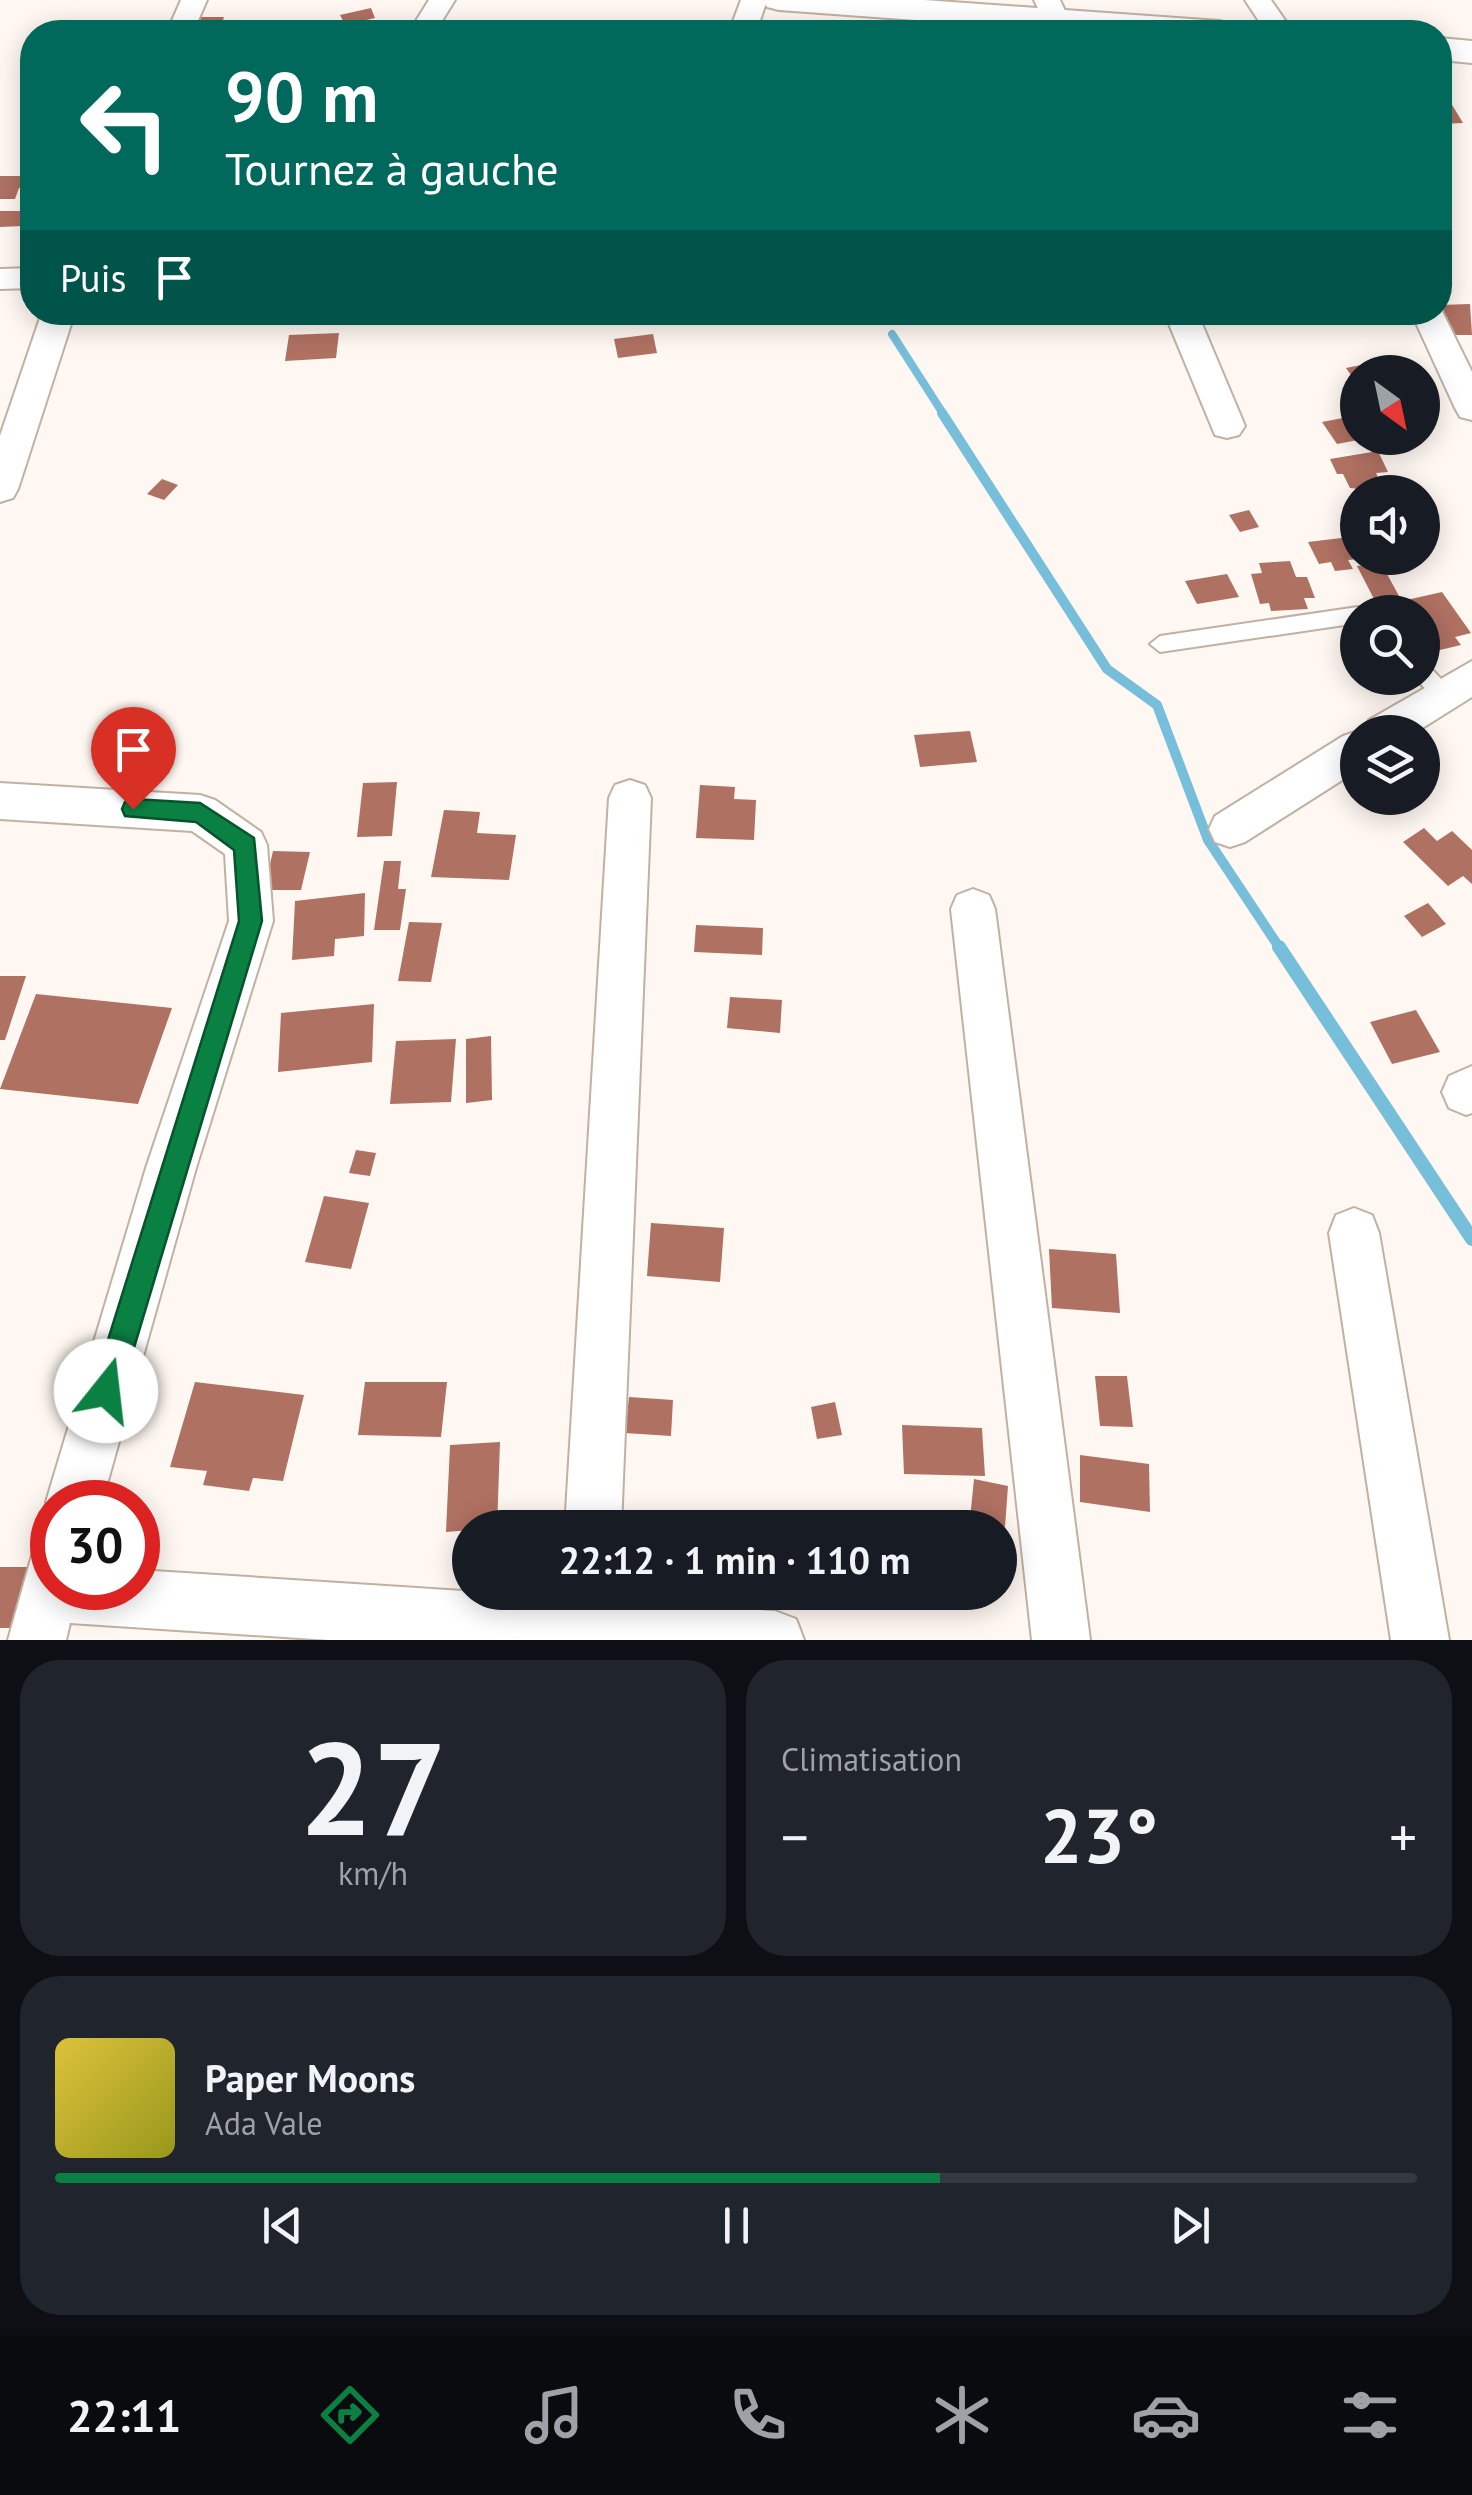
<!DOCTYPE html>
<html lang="fr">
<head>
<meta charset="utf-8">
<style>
	body { margin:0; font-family:"PT Sans",sans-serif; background:#20242c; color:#f1f3f6; height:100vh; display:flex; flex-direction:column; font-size:38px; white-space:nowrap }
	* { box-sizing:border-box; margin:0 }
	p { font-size:32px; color:#9ea1a6 }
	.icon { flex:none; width:55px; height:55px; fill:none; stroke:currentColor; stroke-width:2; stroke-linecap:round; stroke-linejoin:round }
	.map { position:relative; height:1640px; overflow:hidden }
	.sheet { display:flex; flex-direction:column; gap:20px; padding:20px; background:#0d0f14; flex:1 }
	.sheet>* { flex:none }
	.top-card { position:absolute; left:20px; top:20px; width:1432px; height:305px; border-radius:40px; box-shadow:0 5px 25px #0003; background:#00695c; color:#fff; overflow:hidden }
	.needle { width:65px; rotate:147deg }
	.fabs { position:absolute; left:1340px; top:355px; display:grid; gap:20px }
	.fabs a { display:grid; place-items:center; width:100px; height:100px; border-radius:50%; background:#171b24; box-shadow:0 5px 25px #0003; font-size:50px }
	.speed { position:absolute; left:30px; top:1480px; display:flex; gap:20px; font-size:50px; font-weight:700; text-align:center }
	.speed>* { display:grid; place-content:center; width:130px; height:130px; border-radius:50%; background:#171b24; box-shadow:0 5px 25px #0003; line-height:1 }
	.speed .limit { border:15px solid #d22; background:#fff; color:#111 }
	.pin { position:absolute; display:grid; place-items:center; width:85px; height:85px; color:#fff; margin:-102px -42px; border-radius:50% 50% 50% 0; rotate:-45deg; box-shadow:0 0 10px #0007 }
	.pin .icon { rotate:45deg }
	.me { position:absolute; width:110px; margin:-55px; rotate:16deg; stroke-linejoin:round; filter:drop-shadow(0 0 8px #0008) }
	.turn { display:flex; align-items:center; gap:35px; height:210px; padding:0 40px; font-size:45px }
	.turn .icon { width:130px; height:130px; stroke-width:2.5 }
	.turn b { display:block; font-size:70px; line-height:85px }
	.then { display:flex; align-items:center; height:95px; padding:0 40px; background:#0003; gap:20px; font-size:38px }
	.big { font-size:75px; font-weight:700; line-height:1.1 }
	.sheet .card { flex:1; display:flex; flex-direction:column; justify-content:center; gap:15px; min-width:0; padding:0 35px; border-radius:40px; background:#20242c }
	.sheet .dial { align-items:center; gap:0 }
	.dial b { font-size:130px; line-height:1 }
	.song { display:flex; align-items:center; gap:30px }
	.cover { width:120px; height:120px; border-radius:15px; background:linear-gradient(135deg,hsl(50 70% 55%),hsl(60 70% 35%)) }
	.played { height:10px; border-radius:5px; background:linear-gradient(90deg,#0b8043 65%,#363941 65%) }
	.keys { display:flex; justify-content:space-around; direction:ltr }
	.heat { display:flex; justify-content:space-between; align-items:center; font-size:55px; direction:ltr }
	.sheet .tiles { flex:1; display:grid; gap:20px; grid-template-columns:1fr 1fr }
	.card:last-child { grid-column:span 2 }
	.trip { position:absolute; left:452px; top:1510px; width:565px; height:100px; border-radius:50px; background:#171b24; box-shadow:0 5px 25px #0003; font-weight:700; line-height:100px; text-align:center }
	.tabs { display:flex; height:160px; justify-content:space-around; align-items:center; background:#090b0e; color:#9ea1a6 }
	.tabs .icon { width:70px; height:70px }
	.tabs .current { color:#0b8043 }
	.tabs b { font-size:45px; color:#f1f3f6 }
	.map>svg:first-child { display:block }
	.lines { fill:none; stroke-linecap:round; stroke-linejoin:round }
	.stream-far2 { stroke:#76beda; stroke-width:8 }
	.stream-far1 { stroke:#76beda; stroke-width:10 }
	.stream { stroke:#76beda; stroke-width:14 }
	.building { fill:#af7162 }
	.lane-casing { stroke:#c1b1a2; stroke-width:4 }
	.street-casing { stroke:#c1b1a2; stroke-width:4 }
	.secondary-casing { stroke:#c1b1a2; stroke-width:4 }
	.lane { fill:#fff; fill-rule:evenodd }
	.street { fill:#fff; fill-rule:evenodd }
	.secondary { fill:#fff; fill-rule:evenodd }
	.route { fill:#0b8043; stroke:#07532c; stroke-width:2.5 }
</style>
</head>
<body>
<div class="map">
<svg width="1472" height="1640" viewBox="0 0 1472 1640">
	<rect width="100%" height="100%" fill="#fff8f2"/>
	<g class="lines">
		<polyline class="stream-far2" points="892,334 944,415"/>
		<polyline class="stream-far1" points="942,413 1107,669 1157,705 1208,840 1281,950"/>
		<polyline class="stream" points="1279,947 1472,1239"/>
	</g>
	<g class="building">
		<polygon points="371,8 375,18 345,25 340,15"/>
		<polygon points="196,17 224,17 220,30 192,30"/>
		<polygon points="1310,21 1365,24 1367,32 1312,31"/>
		<polygon points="1440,98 1448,98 1463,123 1442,124"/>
		<polygon points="0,176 32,176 32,180 29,188 19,188 15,199 0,199"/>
		<polygon points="0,211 29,211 23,226 0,227"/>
		<polygon points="1470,304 1472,335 1453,335 1440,305"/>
		<polygon points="339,333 336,358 285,361 289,335"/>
		<polygon points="653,334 657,353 618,358 614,339"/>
		<polygon points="1366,364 1372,372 1358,372 1358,409 1342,388 1348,387 1345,382 1355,381 1346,368"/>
		<polygon points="1353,416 1358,422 1358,440 1337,444 1322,422"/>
		<polygon points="1378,451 1388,472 1376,473 1385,492 1350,488 1343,474 1337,474 1330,459"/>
		<polygon points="162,479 178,485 164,500 147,494"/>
		<polygon points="1249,510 1259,527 1240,532 1229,515"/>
		<polygon points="1358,536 1358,559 1348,560 1353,569 1335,571 1331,562 1319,564 1308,542"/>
		<polygon points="1290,561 1296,577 1307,577 1315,598 1304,598 1308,609 1271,611 1269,603 1260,604 1251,574 1262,573 1259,563"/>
		<polygon points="1381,563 1399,596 1374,599 1357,566"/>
		<polygon points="1227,574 1239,597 1197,604 1185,581"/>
		<polygon points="1442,592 1471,633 1455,637 1461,645 1440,650 1434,641 1422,643 1422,612 1374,612 1371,608"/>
		<polygon points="970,731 977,762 920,767 914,735"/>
		<polygon points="397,782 392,836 357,837 363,783"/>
		<polygon points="700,785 735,787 734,799 756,800 754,840 696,838"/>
		<polygon points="444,810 480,812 477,833 516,835 509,880 431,877"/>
		<polygon points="1424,828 1437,841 1452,831 1472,850 1472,884 1463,876 1448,886 1403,842"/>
		<polygon points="273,851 310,852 301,890 264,890"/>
		<polygon points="384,861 401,861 398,889 406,889 400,930 374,930"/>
		<polygon points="365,893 364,936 335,939 334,956 292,960 295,901"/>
		<polygon points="1428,903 1446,924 1422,937 1404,916"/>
		<polygon points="409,922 442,923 431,982 398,981"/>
		<polygon points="696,925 763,928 762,955 694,952"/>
		<polygon points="0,976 26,976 5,1040 0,1040"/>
		<polygon points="36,994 172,1008 138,1104 0,1089"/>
		<polygon points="730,997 782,1000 780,1033 727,1028"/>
		<polygon points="374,1004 372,1062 278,1072 281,1013"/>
		<polygon points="1416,1010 1440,1052 1392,1064 1370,1022"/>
		<polygon points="491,1036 492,1100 466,1103 466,1039"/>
		<polygon points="456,1039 451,1102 390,1104 396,1041"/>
		<polygon points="356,1150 376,1153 370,1176 349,1173"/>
		<polygon points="324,1196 369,1203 351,1269 305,1262"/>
		<polygon points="651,1223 724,1228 720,1282 647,1276"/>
		<polygon points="1049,1249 1116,1254 1120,1313 1052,1308"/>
		<polygon points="1095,1376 1127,1376 1133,1427 1100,1426"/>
		<polygon points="195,1382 304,1395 283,1481 253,1478 249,1491 203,1485 207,1471 170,1467"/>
		<polygon points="365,1382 447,1382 441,1437 358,1435"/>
		<polygon points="629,1397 673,1400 671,1436 625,1433"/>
		<polygon points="835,1402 842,1435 817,1439 811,1407"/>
		<polygon points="902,1425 982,1428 985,1476 904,1474"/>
		<polygon points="500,1442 497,1528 446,1532 450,1445"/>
		<polygon points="1080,1455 1149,1464 1150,1512 1080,1502"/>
		<polygon points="974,1479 1008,1486 1005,1527 970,1519"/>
		<polygon points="0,1567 38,1567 25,1628 0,1628"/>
	</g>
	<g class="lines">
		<defs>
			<g id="lane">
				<polygon points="1358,607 1367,612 1358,612 1358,623 1160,652 1150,644 1160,636"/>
				<polygon points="1422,664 1429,666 1455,694 1452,700 1436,700 1415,678 1422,678"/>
			</g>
			<g id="street">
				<polygon points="181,0 207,0 193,32 167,32"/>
				<polygon points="429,0 455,0 435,32 409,32"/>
				<polygon points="741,0 767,0 756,32 729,32"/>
				<polygon points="1034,0 1060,0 1075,32 1049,32"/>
				<polygon points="1245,0 1271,0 1293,32 1266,32"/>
				<polygon points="32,268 32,288 0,289 0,269"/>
				<polygon points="1440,307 1472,372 1472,420 1460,417 1455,408 1411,312 1440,312"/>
				<polygon points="42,312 75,312 18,489 13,498 0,502 0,436"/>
				<polygon points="1164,312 1197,312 1245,426 1239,435 1227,438 1215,435"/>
				<polygon points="1472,661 1472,697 1416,732 1363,732 1369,720"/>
				<polygon points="1358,731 1363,732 1358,732 1358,770 1245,842 1230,847 1215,842 1209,829 1215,816 1343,736"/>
				<polygon points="630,780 645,785 651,798 621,1528 565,1528 609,798 615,785"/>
				<polygon points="0,783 200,795 215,800 261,832 267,845 273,921 196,1168 102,1502 52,1502 52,1517 46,1502 146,1168 229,921 225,854 192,831 0,819"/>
				<polygon points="973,889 989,895 995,909 1090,1640 1032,1640 951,909 957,895"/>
				<polygon points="1472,1066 1472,1113 1466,1115 1449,1108 1442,1092 1449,1076"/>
				<polygon points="1354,1208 1372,1215 1379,1233 1449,1640 1391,1640 1329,1233 1336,1215"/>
				<polygon points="52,1547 52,1588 138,1588 138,1570 775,1611 796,1619 804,1640 329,1640 70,1623 66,1640 8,1640 32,1555"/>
			</g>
			<g id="secondary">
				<polygon points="762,0 924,0 1219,21 1232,24 1237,32 1080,32 779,10 767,7"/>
				<polygon points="1440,38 1472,41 1472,63 1440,60"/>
			</g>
		</defs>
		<use href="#lane" class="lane-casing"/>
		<use href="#street" class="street-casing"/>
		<use href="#secondary" class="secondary-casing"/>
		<use href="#lane" class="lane"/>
		<use href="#street" class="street"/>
		<use href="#secondary" class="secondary"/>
	</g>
	<polygon class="route" points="133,799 200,803 254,838 262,921 121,1391 116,1401 106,1405 96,1401 92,1391 239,921 234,850 196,822 125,816 122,809 125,802"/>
</svg>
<div class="fabs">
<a><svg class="needle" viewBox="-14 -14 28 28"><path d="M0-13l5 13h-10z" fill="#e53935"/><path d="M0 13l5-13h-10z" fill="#9ea1a6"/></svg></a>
<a><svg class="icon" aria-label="sound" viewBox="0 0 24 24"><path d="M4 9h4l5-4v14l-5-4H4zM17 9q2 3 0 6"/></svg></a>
<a><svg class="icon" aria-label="search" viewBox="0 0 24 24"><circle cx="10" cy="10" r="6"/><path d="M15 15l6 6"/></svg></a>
<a><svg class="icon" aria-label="layers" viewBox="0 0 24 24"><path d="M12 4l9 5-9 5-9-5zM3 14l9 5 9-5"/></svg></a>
</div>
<div class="speed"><div class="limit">30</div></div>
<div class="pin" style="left:133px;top:809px;background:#d93025"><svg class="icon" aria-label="arrive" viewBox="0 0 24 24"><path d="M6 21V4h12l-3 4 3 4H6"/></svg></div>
<svg class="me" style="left:106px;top:1391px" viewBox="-20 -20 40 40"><circle r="19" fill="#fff"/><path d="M0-13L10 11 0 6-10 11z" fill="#0b8043"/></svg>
<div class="trip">22:12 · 1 min · 110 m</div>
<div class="top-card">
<div class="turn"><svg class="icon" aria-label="left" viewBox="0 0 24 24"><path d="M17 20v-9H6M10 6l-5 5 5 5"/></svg><div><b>90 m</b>Tournez à gauche</div></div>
<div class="then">Puis<svg class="icon" aria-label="arrive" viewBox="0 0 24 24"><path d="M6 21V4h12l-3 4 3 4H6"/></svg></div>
</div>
</div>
<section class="sheet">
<div class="tiles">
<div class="card dial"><b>27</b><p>km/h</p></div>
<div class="card"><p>Climatisation</p>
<div class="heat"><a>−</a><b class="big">23°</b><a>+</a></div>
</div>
<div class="card">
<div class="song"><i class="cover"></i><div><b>Paper Moons</b><p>Ada Vale</p></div></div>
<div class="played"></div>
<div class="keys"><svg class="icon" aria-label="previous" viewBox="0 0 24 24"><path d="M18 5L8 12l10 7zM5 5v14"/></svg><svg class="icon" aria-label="pause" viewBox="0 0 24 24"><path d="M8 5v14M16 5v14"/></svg><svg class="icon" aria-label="next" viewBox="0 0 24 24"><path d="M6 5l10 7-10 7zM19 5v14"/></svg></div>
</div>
</div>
</section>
<nav class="tabs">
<b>22:11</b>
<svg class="icon current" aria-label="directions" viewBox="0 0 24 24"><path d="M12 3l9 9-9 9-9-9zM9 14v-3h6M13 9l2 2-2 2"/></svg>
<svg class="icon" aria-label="music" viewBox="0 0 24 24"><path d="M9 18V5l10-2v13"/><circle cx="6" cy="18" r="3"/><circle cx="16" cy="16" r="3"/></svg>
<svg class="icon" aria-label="phone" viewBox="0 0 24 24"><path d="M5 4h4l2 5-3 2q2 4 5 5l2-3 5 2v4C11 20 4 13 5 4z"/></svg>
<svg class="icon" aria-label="climate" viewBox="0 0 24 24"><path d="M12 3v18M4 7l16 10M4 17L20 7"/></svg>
<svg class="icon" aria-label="car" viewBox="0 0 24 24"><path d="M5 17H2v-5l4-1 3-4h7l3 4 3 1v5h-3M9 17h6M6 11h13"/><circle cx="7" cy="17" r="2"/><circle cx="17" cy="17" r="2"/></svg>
<svg class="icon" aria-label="filters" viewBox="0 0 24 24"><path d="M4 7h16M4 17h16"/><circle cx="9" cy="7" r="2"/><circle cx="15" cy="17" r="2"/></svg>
</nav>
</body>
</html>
